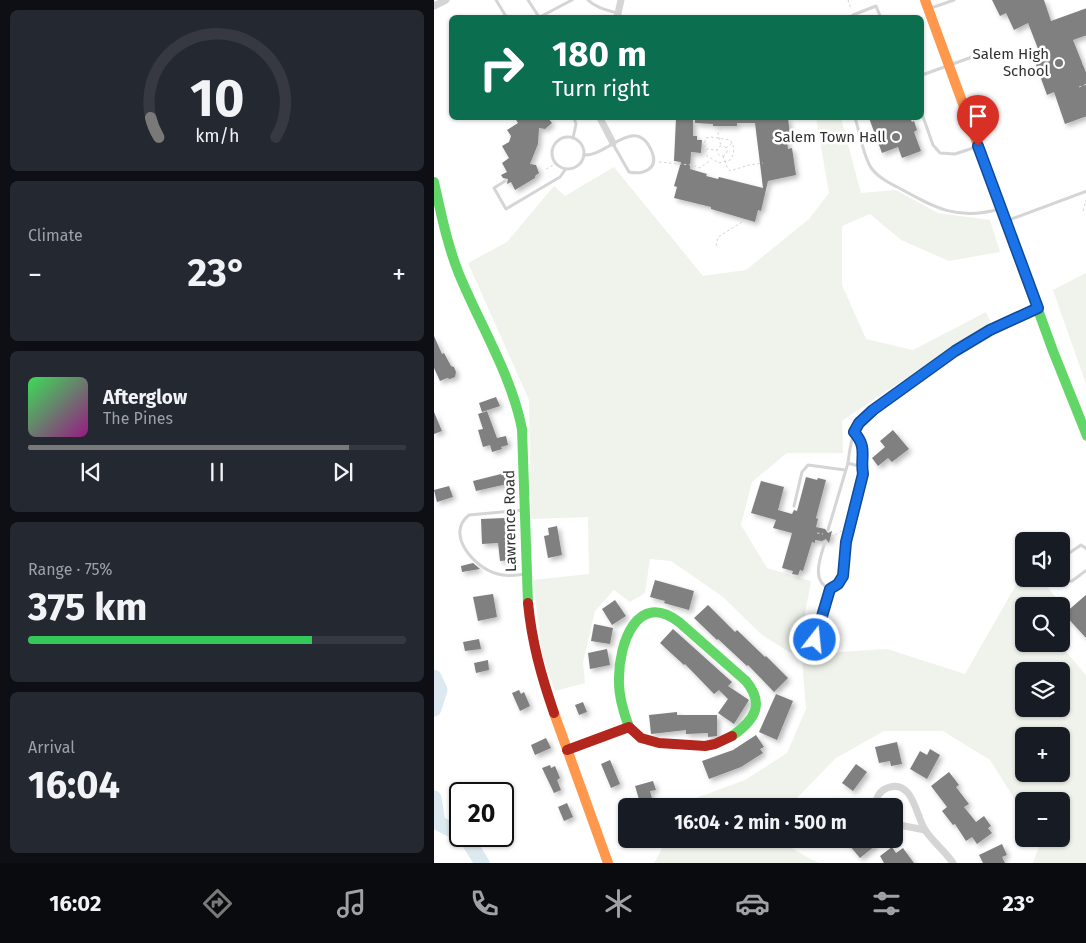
<!DOCTYPE html>
<html lang="en">
<head>
<meta charset="utf-8">
<style>
	body { margin:0; font-family:"Fira Sans",sans-serif; background:#242831; color:#f1f3f6; height:100vh; display:flex; flex-direction:column; font-size:19px; white-space:nowrap }
	* { box-sizing:border-box; margin:0 }
	p { font-size:16px; color:#9ea1a6 }
	.icon { flex:none; width:28px; height:28px; fill:none; stroke:currentColor; stroke-width:2; stroke-linecap:round; stroke-linejoin:round }
	.map { position:relative; flex:1; overflow:hidden }
	.sheet { display:flex; flex-direction:column; gap:10px; padding:10px; background:#0d0f14; width:434px }
	.sheet>* { flex:none }
	.top-card { position:absolute; left:15px; top:15px; width:475px; height:105px; border-radius:8px; box-shadow:0 1px 4px #0004; background:#0b6e4f; color:#fff; overflow:hidden }
	.fabs { position:absolute; left:581px; top:532px; display:grid; gap:10px }
	.fabs a { display:grid; place-items:center; width:55px; height:55px; border-radius:8px; background:#171b24; box-shadow:0 1px 4px #0004; font-size:25px }
	.speed { position:absolute; left:15px; top:782px; display:flex; gap:10px; font-size:25px; font-weight:700; text-align:center }
	.speed>* { display:grid; place-content:center; width:65px; height:65px; border-radius:50%; background:#171b24; box-shadow:0 1px 4px #0004; line-height:1 }
	.speed .limit { border:2px solid #111; border-radius:8px; background:#fff; color:#111 }
	.pin { position:absolute; display:grid; place-items:center; width:42px; height:42px; color:#fff; margin:-51px -21px; border-radius:50% 50% 50% 0; rotate:-45deg; box-shadow:0 0 5px #0007 }
	.pin .icon { rotate:45deg }
	.me { position:absolute; width:55px; margin:-28px; rotate:16deg; stroke-linejoin:round; filter:drop-shadow(0 0 4px #0008) }
	.turn { display:flex; align-items:center; gap:18px; height:105px; padding:0 20px; font-size:22px }
	.turn .icon { width:65px; height:65px; stroke-width:2.5 }
	.turn b { display:block; font-size:35px; line-height:42px }
	.big { font-size:38px; font-weight:700; line-height:1.1 }
	.sheet .widget { flex:1; display:flex; flex-direction:column; justify-content:center; gap:8px; min-width:0; padding:0 18px; border-radius:8px; background:#242831 }
	.sheet .dial { align-items:center; gap:0 }
	.dial svg { height:130px; overflow:visible; fill:none; stroke:#363941; stroke-width:7; stroke-linecap:round; text-anchor:middle }
	.dial text { fill:#f1f3f6; stroke:none }
	.song { display:flex; align-items:center; gap:15px }
	.cover { width:60px; height:60px; border-radius:8px; background:linear-gradient(135deg,hsl(130 70% 55%),hsl(310 70% 35%)) }
	.played { height:5px; border-radius:2px; background:linear-gradient(90deg,#797979 85%,#363941 85%) }
	.keys { display:flex; justify-content:space-around; direction:ltr }
	.heat { display:flex; justify-content:space-between; align-items:center; font-size:28px; direction:ltr }
	.charge { height:8px; border-radius:4px; background:linear-gradient(90deg,#34c759 75%,#363941 0) }
	.trip { position:absolute; left:184px; top:798px; width:285px; height:50px; border-radius:8px; background:#171b24; box-shadow:0 1px 4px #0004; font-weight:700; line-height:50px; text-align:center }
	.tabs { display:flex; height:80px; justify-content:space-around; align-items:center; background:#090b0e; color:#9ea1a6 }
	.tabs .icon { width:35px; height:35px }
	.tabs .current { color:#797979 }
	.tabs b { font-size:22px; color:#f1f3f6 }
	main { display:flex; flex:1; min-height:0 }
	.map>svg:first-child { display:block }
	.green { fill:#f0f3ec; fill-rule:evenodd }
	.lines { fill:none; stroke-linecap:round; stroke-linejoin:round }
	.river { stroke:#dde9f1; stroke-width:15 }
	.building { fill:#808080; filter:url(#shadow) }
	.path { stroke:#d4d4d4; stroke-width:1; stroke-dasharray:2.5 2.5; stroke-linecap:butt }
	.lane { stroke:#d5d5d5; stroke-width:3 }
	.street { stroke:#d5d5d5; stroke-width:7 }
	.fast { stroke:#63d668; stroke-width:10 }
	.slow { stroke:#ff974d; stroke-width:10 }
	.jam { stroke:#b3261e; stroke-width:10 }
	.route-casing { stroke:#114b97; stroke-width:12 }
	.route { stroke:#1a73e8; stroke-width:9 }
	.poi-dot { fill:#797979; stroke:#fff; stroke-width:2 }
	.labels { text-anchor:middle; stroke-width:5; stroke-linejoin:round; paint-order:stroke }
	.poi-label { font-size:15px; fill:#313131; stroke:#fff; text-anchor:end }
	.street-label { font-size:15px; fill:#313131; stroke:#fff }
</style>
</head>
<body>
<main>
<section class="sheet">
<div class="widget dial"><svg viewBox="0 0 100 80">
<path d="M14 69A42 42 0 1 1 86 69"/>
<path d="M14 69A42 42 0 0 1 9 57" stroke="#797979"/>
<text x="50" y="56" font-size="32" font-weight="700">10</text>
<text x="50" y="72" font-size="11">km/h</text>
</svg></div>
<div class="widget"><p>Climate</p>
<div class="heat"><a>−</a><b class="big">23°</b><a>+</a></div>
</div>
<div class="widget">
<div class="song"><i class="cover"></i><div><b>Afterglow</b><p>The Pines</p></div></div>
<div class="played"></div>
<div class="keys"><svg class="icon" aria-label="previous" viewBox="0 0 24 24"><path d="M18 5L8 12l10 7zM5 5v14"/></svg><svg class="icon" aria-label="pause" viewBox="0 0 24 24"><path d="M8 5v14M16 5v14"/></svg><svg class="icon" aria-label="next" viewBox="0 0 24 24"><path d="M6 5l10 7-10 7zM19 5v14"/></svg></div>
</div>
<div class="widget"><p>Range · 75%</p><b class="big">375 km</b><div class="charge"></div></div>
<div class="widget"><p>Arrival</p><b class="big">16:04</b></div>
</section>
<div class="map">
<svg width="653" height="863" viewBox="0 0 653 863">
	<defs>
		<filter id="shadow"><feDropShadow dx="3" dy="3" stdDeviation="2.5" flood-color="#0004"/></filter>
	</defs>
	<rect width="100%" height="100%" fill="#fff"/>
	<g class="green">
		<path d="M382,118h25l20,75 35,-3 42,23 52,7 10,32 -51,9 -48,-21 -31,-26 -28,12v59l24,54 47,11 73,-38 6,13 -104,65 -46,31 1,32h-56l-35,29 -11,43 26,43 44,13 -11,60 24,12 63,-4 78,25 59,-103v8h17l19,24v3h-36v38h37v2l25,29v188h-53l8,-22 -1,-2h22v-38h-38v13l-34,-54 -47,-29h-59l-48,27 -47,48h-104l3,-5 57,-21 42,-27 19,-44 -4,-49 -40,-25 -39,-38 -52,-36 -21,-2 -5,34 -15,9 -16,-12 -19,21 -12,51 2,21 -30,8 -13,-38 -9,-73 56,-6 -1,-57 -57,2 -2,-119 -61,-137 39,-21 47,-56 11,10 49,-29 89,109 43,-6 63,-51 20,-26zM590,671h38v38h-38zM590,736h38v38h-38z"/>
		<polygon points="652,273 652,384 619,290"/>
		<polygon points="233,839 343,839 376,859 386,863 220,863"/>
	</g>
	<g class="lines">
		<g class="river">
			<polyline points="0,677 6,690 0,709"/>
			<polyline points="0,798 4,823 26,834"/>
			<polyline points="31,836 48,863"/>
		</g>
	</g>
	<g class="building">
		<polygon points="558,0 610,0 617,21 653,8 653,35 639,40 653,75 653,116 631,124 620,92 613,95 601,62 608,59 594,23 580,30 572,13 566,16"/>
		<polygon points="81,118 114,118 118,123 111,129 105,128 104,144 96,164 102,165 105,173 101,176 101,178 81,190 77,182 73,184 74,179 69,178 67,175 73,172 68,163 75,158 68,146 75,142 77,136 73,130 84,123"/>
		<polygon points="242,118 259,118 259,136 263,136 263,140 268,140 267,153 257,152 256,169 273,174 272,176 284,179 285,177 329,188 321,123 303,123 303,126 279,126 279,124 261,123 261,118 354,118 356,135 352,135 354,149 358,148 362,175 334,181 327,211 324,210 321,222 277,209 277,207 240,198 243,187 240,186 247,162 240,161"/>
		<polygon points="435,118 476,118 478,122 480,121 483,130 480,132 487,151 468,158 464,147 448,153"/>
		<polygon points="0,336 8,354 10,353 17,366 20,367 22,372 21,377 16,379 13,378 6,381 0,368"/>
		<polygon points="62,397 66,406 48,412 45,403"/>
		<polygon points="53,411 63,438 72,436 74,445 67,447 68,449 58,452 56,445 49,447 44,430 49,429 44,414"/>
		<polygon points="0,412 8,431 0,434"/>
		<polygon points="459,430 475,449 458,462 454,458 444,466 438,458 451,447 446,441"/>
		<polygon points="75,472 78,483 42,491 39,481"/>
		<polygon points="372,477 383,480 384,478 392,480 382,518 384,519 382,527 391,529 394,533 398,531 395,543 392,539 388,541 381,540 381,543 378,542 369,571 366,570 364,575 358,574 359,571 348,568 358,533 339,528 342,520 317,513 327,481 350,487 344,510 358,514 360,510 363,511"/>
		<polygon points="15,486 19,497 3,502 0,490"/>
		<polygon points="71,518 72,551 76,551 77,560 66,561 64,543 48,544 47,519"/>
		<polygon points="123,526 128,555 114,558 110,536 115,535 114,528"/>
		<polygon points="39,563 46,569 28,572 27,566"/>
		<polygon points="221,580 260,591 255,610 230,603 231,601 216,597"/>
		<polygon points="59,594 63,617 44,621 39,597"/>
		<polygon points="653,594 653,639 630,614"/>
		<polygon points="181,600 192,616 178,625 168,609"/>
		<polygon points="274,605 301,632 303,630 331,657 332,656 354,678 340,692 314,665 313,666 284,639 283,640 260,618"/>
		<polygon points="160,624 179,628 176,644 157,641"/>
		<polygon points="239,629 298,682 294,686 315,700 300,724 284,713 294,699 285,690 280,694 251,664 250,665 226,643"/>
		<polygon points="45,639 47,649 31,651 29,642"/>
		<polygon points="173,649 176,665 156,669 154,653"/>
		<polygon points="54,660 55,670 42,673 40,663"/>
		<polygon points="85,690 87,694 90,692 96,706 86,711 78,693"/>
		<polygon points="342,694 359,701 343,740 325,732"/>
		<polygon points="149,702 153,712 145,715 141,705"/>
		<polygon points="243,712 243,715 283,715 283,736 274,737 274,733 252,734 252,730 217,734 215,715"/>
		<polygon points="322,735 330,747 326,749 329,753 307,767 275,779 268,761 299,750"/>
		<polygon points="112,738 117,748 101,755 97,745"/>
		<polygon points="463,742 468,764 457,766 456,761 445,763 441,747"/>
		<polygon points="496,749 506,755 493,779 476,769 486,751 493,755"/>
		<polygon points="176,760 186,784 177,788 167,764"/>
		<polygon points="422,764 433,772 419,791 408,783"/>
		<polygon points="116,765 117,768 121,766 126,778 123,780 127,790 120,793 108,768"/>
		<polygon points="515,772 525,785 522,787 535,804 530,807 542,822 550,816 557,826 554,828 558,833 543,844 538,837 532,841 521,824 519,825 508,811 513,807 497,786"/>
		<polygon points="219,781 222,790 216,791 220,806 207,806 201,786"/>
		<rect x="396" y="799" width="19" height="7"/>
		<polygon points="133,803 139,817 130,821 124,807"/>
		<polygon points="410,839 437,839 442,845 426,858"/>
		<polygon points="568,844 573,855 568,857 571,863 549,863 545,855"/>
		<polygon points="458,847 462,853 469,848 480,863 450,863 446,856"/>
	</g>
	<g class="lines">
		<g class="path">
			<polyline points="414,0 417,9"/>
			<polyline points="648,64 653,63"/>
			<polyline points="645,87 653,84"/>
			<polyline points="287,128 284,134 287,146"/>
			<path d="M277,137l19,3c5,6 5,14 0,20l-11,3 -12,-7 -3,-12 2,-6z"/>
			<circle cx="288" cy="151" r="5"/>
			<polyline points="292,148 298,143"/>
			<polyline points="272,149 283,150"/>
			<polyline points="289,156 293,167 296,171 315,165 329,163"/>
			<polyline points="225,162 257,165 266,168 277,160"/>
			<polyline points="112,169 121,164"/>
			<polyline points="649,211 652,200"/>
			<polyline points="282,246 284,237 308,222"/>
			<polyline points="383,533 389,534"/>
			<polyline points="397,535 400,536 409,530"/>
		</g>
		<g class="lane">
			<polyline points="62,0 73,18"/>
			<polyline points="94,0 105,17"/>
			<path d="M154,0c8,8 19,10 29,13"/>
			<polyline points="497,8 520,0"/>
			<polyline points="104,18 138,0"/>
			<polyline points="420,18 419,15 442,6 447,18"/>
			<polyline points="488,75 552,52"/>
			<polyline points="488,114 499,145 506,153 521,154 542,147"/>
			<path d="M421,118c5,14 8,39 17,51 7,9 19,15 29,20 34,19 58,32 98,20"/>
			<circle cx="134" cy="153" r="16"/>
			<polyline points="139,138 142,124 140,118"/>
			<path d="M150,155c23,2 52,-42 68,-3 7,17 -9,23 -23,20l-16,-28"/>
			<polyline points="71,181 60,188 72,209 126,177 131,170"/>
			<polyline points="572,221 653,191"/>
			<path d="M420,432c10,11 10,21 8,35l-14,-4c2,-17 4,-32 16,-45l91,-67 18,-12 62,-29"/>
			<polyline points="360,506 368,472 374,465 411,470"/>
			<path d="M90,510l-55,5c-25,20 7,54 29,59 9,3 19,1 28,0"/>
			<polyline points="394,530 414,463"/>
			<path d="M391,542c-4,14 -15,39 5,47"/>
			<polyline points="628,558 647,545 653,549"/>
			<polyline points="628,570 634,581 638,581 653,570"/>
			<polyline points="396,589 404,585 409,576 412,541 429,474 428,467"/>
			<polyline points="381,640 396,589"/>
		</g>
		<g class="street">
			<polyline points="0,6 12,0"/>
			<polyline points="183,18 187,0"/>
			<polyline points="166,118 179,143"/>
			<path d="M441,806c1,-8 4,-15 12,-18 26,-10 29,28 38,42 8,12 20,21 28,33"/>
			<polyline points="460,824 491,830"/>
		</g>
		<g class="fast">
			<path d="M0,182c7,31 13,62 25,92 21,51 52,100 63,155l6,174"/>
			<polyline points="567,208 619,351 653,436"/>
			<path d="M195,727c-6,-16 -11,-32 -10,-49 0,-34 18,-88 60,-56l67,59c19,23 9,39 -14,55"/>
		</g>
		<g class="slow">
			<polyline points="491,0 567,208"/>
			<polyline points="120,713 174,863"/>
		</g>
		<g class="jam">
			<path d="M94,603c4,40 13,72 26,110"/>
			<polyline points="133,750 195,727 207,738 225,743 271,746 281,744 298,736"/>
		</g>
	</g>
	<g class="lines">
		<defs>
			<path id="route" d="M381,640l15,-51 8,-5 5,-8 3,-34 17,-68c-3,-18 5,-26 -9,-42l5,-9 14,-13 82,-59 35,-21 48,-22 -60,-162"/>
		</defs>
		<use href="#route" class="route-casing"/>
		<use href="#route" class="route"/>
	</g>
	<g class="poi-dot">
		<circle cx="625" cy="63" r="5"/>
		<circle cx="462" cy="137" r="5"/>
	</g>
	<g class="labels">
		<g class="poi-label">
			<text x="615" y="59">Salem High<tspan x="615" dy="17">School</tspan></text>
			<text x="452" y="142">Salem Town Hall</text>
		</g>
		<g class="street-label">
			<text transform="translate(76 521) rotate(-91)" y="5">Lawrence Road</text>
		</g>
	</g>
</svg>
<div class="fabs">
<a><svg class="icon" aria-label="sound" viewBox="0 0 24 24"><path d="M4 9h4l5-4v14l-5-4H4zM17 9q2 3 0 6"/></svg></a>
<a><svg class="icon" aria-label="search" viewBox="0 0 24 24"><circle cx="10" cy="10" r="6"/><path d="M15 15l6 6"/></svg></a>
<a><svg class="icon" aria-label="layers" viewBox="0 0 24 24"><path d="M12 4l9 5-9 5-9-5zM3 14l9 5 9-5"/></svg></a>
<a>+</a>
<a>−</a>
</div>
<div class="speed"><div class="limit">20</div></div>
<div class="pin" style="left:544px;top:146px;background:#d93025"><svg class="icon" aria-label="arrive" viewBox="0 0 24 24"><path d="M6 21V4h12l-3 4 3 4H6"/></svg></div>
<svg class="me" style="left:381px;top:640px" viewBox="-20 -20 40 40"><circle r="17" fill="#1a73e8" stroke="#fff" stroke-width="3"/><path d="M0-11L8 9 0 5-8 9z" fill="#fff"/></svg>
<div class="trip">16:04 · 2 min · 500 m</div>
<div class="top-card">
<div class="turn"><svg class="icon" aria-label="right" viewBox="0 0 24 24"><path d="M7 20v-9h11M14 6l5 5-5 5"/></svg><div><b>180 m</b>Turn right</div></div>
</div>
</div>
</main>
<nav class="tabs">
<b>16:02</b>
<svg class="icon current" aria-label="directions" viewBox="0 0 24 24"><path d="M12 3l9 9-9 9-9-9zM9 14v-3h6M13 9l2 2-2 2"/></svg>
<svg class="icon" aria-label="music" viewBox="0 0 24 24"><path d="M9 18V5l10-2v13"/><circle cx="6" cy="18" r="3"/><circle cx="16" cy="16" r="3"/></svg>
<svg class="icon" aria-label="phone" viewBox="0 0 24 24"><path d="M5 4h4l2 5-3 2q2 4 5 5l2-3 5 2v4C11 20 4 13 5 4z"/></svg>
<svg class="icon" aria-label="climate" viewBox="0 0 24 24"><path d="M12 3v18M4 7l16 10M4 17L20 7"/></svg>
<svg class="icon" aria-label="car" viewBox="0 0 24 24"><path d="M5 17H2v-5l4-1 3-4h7l3 4 3 1v5h-3M9 17h6M6 11h13"/><circle cx="7" cy="17" r="2"/><circle cx="17" cy="17" r="2"/></svg>
<svg class="icon" aria-label="filters" viewBox="0 0 24 24"><path d="M4 7h16M4 17h16"/><circle cx="9" cy="7" r="2"/><circle cx="15" cy="17" r="2"/></svg>
<b>23°</b>
</nav>
</body>
</html>
